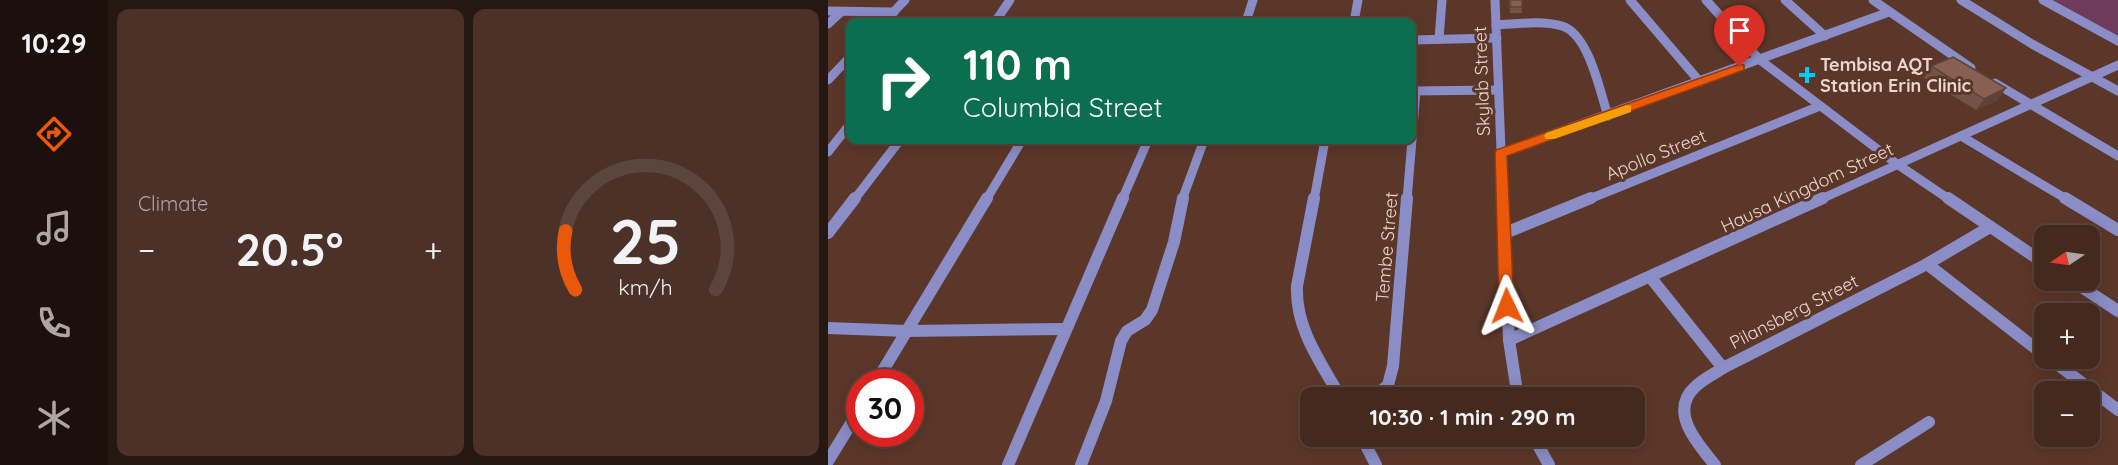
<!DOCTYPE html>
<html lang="en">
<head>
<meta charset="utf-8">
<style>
	body { margin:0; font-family:Quicksand,sans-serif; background:#4b3128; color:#f1f3f6; height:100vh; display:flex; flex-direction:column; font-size:22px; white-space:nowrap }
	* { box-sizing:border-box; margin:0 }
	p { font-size:20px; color:#afa6a4 }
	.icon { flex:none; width:33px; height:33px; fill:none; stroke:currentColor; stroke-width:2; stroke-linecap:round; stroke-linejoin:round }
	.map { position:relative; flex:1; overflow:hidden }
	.sheet { display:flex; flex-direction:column; gap:9px; padding:9px; background:#251711; width:720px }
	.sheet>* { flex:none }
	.top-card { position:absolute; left:18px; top:18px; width:570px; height:126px; border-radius:12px; box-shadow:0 3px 15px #0003,0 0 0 2px #5c453d; background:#0b6e4f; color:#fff; overflow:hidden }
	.needle { width:39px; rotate:257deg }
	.tools { position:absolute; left:1206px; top:225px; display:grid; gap:12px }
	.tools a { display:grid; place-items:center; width:66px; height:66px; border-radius:12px; background:#44291f; box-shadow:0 3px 15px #0003,0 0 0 2px #5c453d; font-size:30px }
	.speed { position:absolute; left:18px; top:369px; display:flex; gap:12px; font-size:30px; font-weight:700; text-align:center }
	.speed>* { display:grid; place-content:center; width:78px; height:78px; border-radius:50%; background:#44291f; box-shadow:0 3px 15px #0003,0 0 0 2px #5c453d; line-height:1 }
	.speed .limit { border:9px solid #d22; background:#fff; color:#111 }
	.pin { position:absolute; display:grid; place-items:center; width:51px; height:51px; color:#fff; margin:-62px -26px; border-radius:50% 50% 50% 0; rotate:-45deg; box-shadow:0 0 6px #0007 }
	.pin .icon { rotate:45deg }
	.me { position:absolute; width:66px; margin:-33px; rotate:358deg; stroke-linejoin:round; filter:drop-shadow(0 0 4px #0008) }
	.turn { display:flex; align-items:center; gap:21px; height:126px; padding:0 18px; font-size:27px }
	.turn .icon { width:78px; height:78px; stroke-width:2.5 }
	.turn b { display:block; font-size:42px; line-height:51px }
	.big { font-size:45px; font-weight:700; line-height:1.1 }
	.sheet .tile { flex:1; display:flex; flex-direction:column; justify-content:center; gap:9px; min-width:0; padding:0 21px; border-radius:12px; background:#4b3128 }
	.sheet .dial { align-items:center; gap:0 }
	.dial svg { height:156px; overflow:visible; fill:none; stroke:#5c453d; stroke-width:7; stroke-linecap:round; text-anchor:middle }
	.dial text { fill:#f1f3f6; stroke:none }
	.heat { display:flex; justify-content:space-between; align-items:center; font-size:33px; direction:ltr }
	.sheet .tiles { flex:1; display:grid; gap:9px; grid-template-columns:repeat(2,1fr) }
	.trip { position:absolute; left:472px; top:387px; width:345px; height:60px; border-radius:12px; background:#44291f; box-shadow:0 3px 15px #0003,0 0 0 2px #5c453d; font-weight:700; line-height:60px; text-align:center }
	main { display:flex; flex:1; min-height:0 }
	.tabs { display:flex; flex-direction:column; width:108px; justify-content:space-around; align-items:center; background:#1b100c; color:#afa6a4 }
	.tabs .icon { width:42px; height:42px }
	.tabs .on { color:#ea580c }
	.tabs b { font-size:27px; color:#f1f3f6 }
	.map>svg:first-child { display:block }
	.green { fill:#6e3b5c }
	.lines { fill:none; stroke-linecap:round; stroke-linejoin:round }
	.minor-far1 { stroke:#8a8dc6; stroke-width:9 }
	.minor { stroke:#8a8dc6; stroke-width:12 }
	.wall { fill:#745346 }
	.shaded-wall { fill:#5e4339 }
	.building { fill:#876051; stroke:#5e4339; stroke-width:1.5 }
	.route { fill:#ea580c; stroke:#983908; stroke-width:1.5 }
	.slow { fill:#f59e0b }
	.poi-dot { fill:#00cbf8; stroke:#5b3729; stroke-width:2 }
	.labels { text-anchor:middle; stroke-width:6; stroke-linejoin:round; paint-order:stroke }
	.poi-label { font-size:18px; font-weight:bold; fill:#ecd5cc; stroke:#5b3729; text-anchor:start }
	.street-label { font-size:18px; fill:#ecd5cc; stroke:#5b3729 }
</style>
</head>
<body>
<main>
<nav class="tabs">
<b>10:29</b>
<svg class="icon on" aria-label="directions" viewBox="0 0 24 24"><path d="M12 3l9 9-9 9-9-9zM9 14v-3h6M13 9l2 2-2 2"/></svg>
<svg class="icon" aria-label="music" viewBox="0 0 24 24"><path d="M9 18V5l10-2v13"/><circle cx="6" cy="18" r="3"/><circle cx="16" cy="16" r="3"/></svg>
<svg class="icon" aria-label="phone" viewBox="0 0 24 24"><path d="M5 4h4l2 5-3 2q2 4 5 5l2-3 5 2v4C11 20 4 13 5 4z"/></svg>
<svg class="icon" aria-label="climate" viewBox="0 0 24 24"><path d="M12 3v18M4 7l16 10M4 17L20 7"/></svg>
</nav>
<section class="sheet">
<div class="tiles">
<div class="tile"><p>Climate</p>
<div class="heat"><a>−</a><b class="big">20.5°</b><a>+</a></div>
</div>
<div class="tile dial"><svg viewBox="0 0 100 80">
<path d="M14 69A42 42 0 1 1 86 69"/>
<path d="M14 69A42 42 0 0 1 9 39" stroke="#ea580c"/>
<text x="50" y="56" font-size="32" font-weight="700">25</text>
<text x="50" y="72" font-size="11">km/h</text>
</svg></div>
</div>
</section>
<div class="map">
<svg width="1290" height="465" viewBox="0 0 1290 465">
	<rect width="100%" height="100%" fill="#5b3729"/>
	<polygon class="green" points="1222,0 1290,0 1290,36"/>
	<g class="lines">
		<g class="minor-far1">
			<polyline points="667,0 675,200"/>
			<polyline points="802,0 872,82"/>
			<polyline points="878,0 932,60 1069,164 1122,200"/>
			<polyline points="957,0 997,36"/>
			<polyline points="1045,0 1143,68"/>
			<polyline points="1133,0 1204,44 1290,91"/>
			<polyline points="1215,0 1290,41"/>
			<polyline points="0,11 66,12"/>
			<polyline points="56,22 77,0"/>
			<polyline points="167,22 182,0"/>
			<polyline points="418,22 425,0"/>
			<polyline points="526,22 530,0"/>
			<polyline points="0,24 13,12"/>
			<path d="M668,25c21,-1 45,-5 66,1 27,8 38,66 46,90"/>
			<polyline points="611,39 614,0"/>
			<polyline points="584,40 669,38"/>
			<polyline points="0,80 22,57"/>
			<polyline points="1167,83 1290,156"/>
			<polyline points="584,91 670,90"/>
			<polyline points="1133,136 1240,200"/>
			<polyline points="0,152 22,124"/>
			<polyline points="673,153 1061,12"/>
			<polyline points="26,200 72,140"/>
			<polyline points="158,200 194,140"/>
			<polyline points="294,200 320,140"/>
			<polyline points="354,200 376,140"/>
			<polyline points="486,200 497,140"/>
			<polyline points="579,200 588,91"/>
			<polyline points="759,200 992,106"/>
			<polyline points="991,200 1290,65"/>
		</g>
		<g class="minor">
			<path d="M486,198l-17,88c-2,42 24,77 44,112"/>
			<polyline points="675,198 681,340 690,398"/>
			<polyline points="1120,198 1216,263"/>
			<polyline points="1237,198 1290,230"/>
			<polyline points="0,233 27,198"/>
			<polyline points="677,233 763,198"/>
			<polyline points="1099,264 1216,355"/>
			<polyline points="823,278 895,368"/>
			<polyline points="1243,280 1290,311"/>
			<polyline points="0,328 79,331 237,329"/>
			<polyline points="681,340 995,198"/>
			<polyline points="1221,358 1290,410"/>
			<polyline points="48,382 159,198"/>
			<polyline points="545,398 560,385 565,366 579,198"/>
			<polyline points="533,436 548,465"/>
			<polyline points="705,436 721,465"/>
			<polyline points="0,461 32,409"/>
			<polyline points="180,465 295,198"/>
			<polyline points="253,465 278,401 293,341 299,331 317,320 324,310 346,242 355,198"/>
			<path d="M887,465c-17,-21 -47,-53 -20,-78 8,-8 19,-13 28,-19l204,-104 63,-37"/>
			<polyline points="1033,465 1101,422"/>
		</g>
	</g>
	<g class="wall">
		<polygon points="681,0 694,0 694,13 682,13"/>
		<polygon points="1103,66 1170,100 1148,110 1096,78"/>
	</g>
	<polygon class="shaded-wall" points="1178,88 1170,100 1148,110 1156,99"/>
	<g class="building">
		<polygon points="682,0 694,0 694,7 683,7"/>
		<polygon points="1125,57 1178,88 1156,99 1103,66"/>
	</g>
	<polygon class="route" points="912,64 916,65 916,70 679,156 686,306 684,310 674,310 671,306 667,153 668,150"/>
	<polygon class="slow" points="799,105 803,106 803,112 726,139 718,139 716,136 718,133"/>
	<path class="poi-dot" d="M976 66h6v6h6v6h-6v6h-6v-6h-6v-6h6z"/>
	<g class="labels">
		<g class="poi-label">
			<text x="992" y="71">Tembisa AQT<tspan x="992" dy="21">Station Erin Clinic</tspan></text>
		</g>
		<g class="street-label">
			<text transform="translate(654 81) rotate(-92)" y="6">Skylab Street</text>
			<text transform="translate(828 155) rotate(-22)" y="6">Apollo Street</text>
			<text transform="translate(979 188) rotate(-25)" y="6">Hausa Kingdom Street</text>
			<text transform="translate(559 247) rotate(-85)" y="6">Tembe Street</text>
			<text transform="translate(966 312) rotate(-27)" y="6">Pilansberg Street</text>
		</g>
	</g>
</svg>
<div class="tools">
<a><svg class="needle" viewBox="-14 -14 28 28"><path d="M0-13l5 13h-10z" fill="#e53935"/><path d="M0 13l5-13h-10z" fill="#afa6a4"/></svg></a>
<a>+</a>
<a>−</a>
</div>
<div class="speed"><div class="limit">30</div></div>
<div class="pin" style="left:912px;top:67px;background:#d93025"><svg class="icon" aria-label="arrive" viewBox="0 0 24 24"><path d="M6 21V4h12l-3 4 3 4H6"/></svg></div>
<svg class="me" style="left:679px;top:306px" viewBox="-20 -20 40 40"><path d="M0-17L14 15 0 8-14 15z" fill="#ea580c" stroke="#fff" stroke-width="4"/></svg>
<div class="trip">10:30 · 1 min · 290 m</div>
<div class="top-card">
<div class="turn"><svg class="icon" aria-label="right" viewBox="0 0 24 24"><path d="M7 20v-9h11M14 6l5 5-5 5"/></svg><div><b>110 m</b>Columbia Street</div></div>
</div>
</div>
</main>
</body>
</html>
